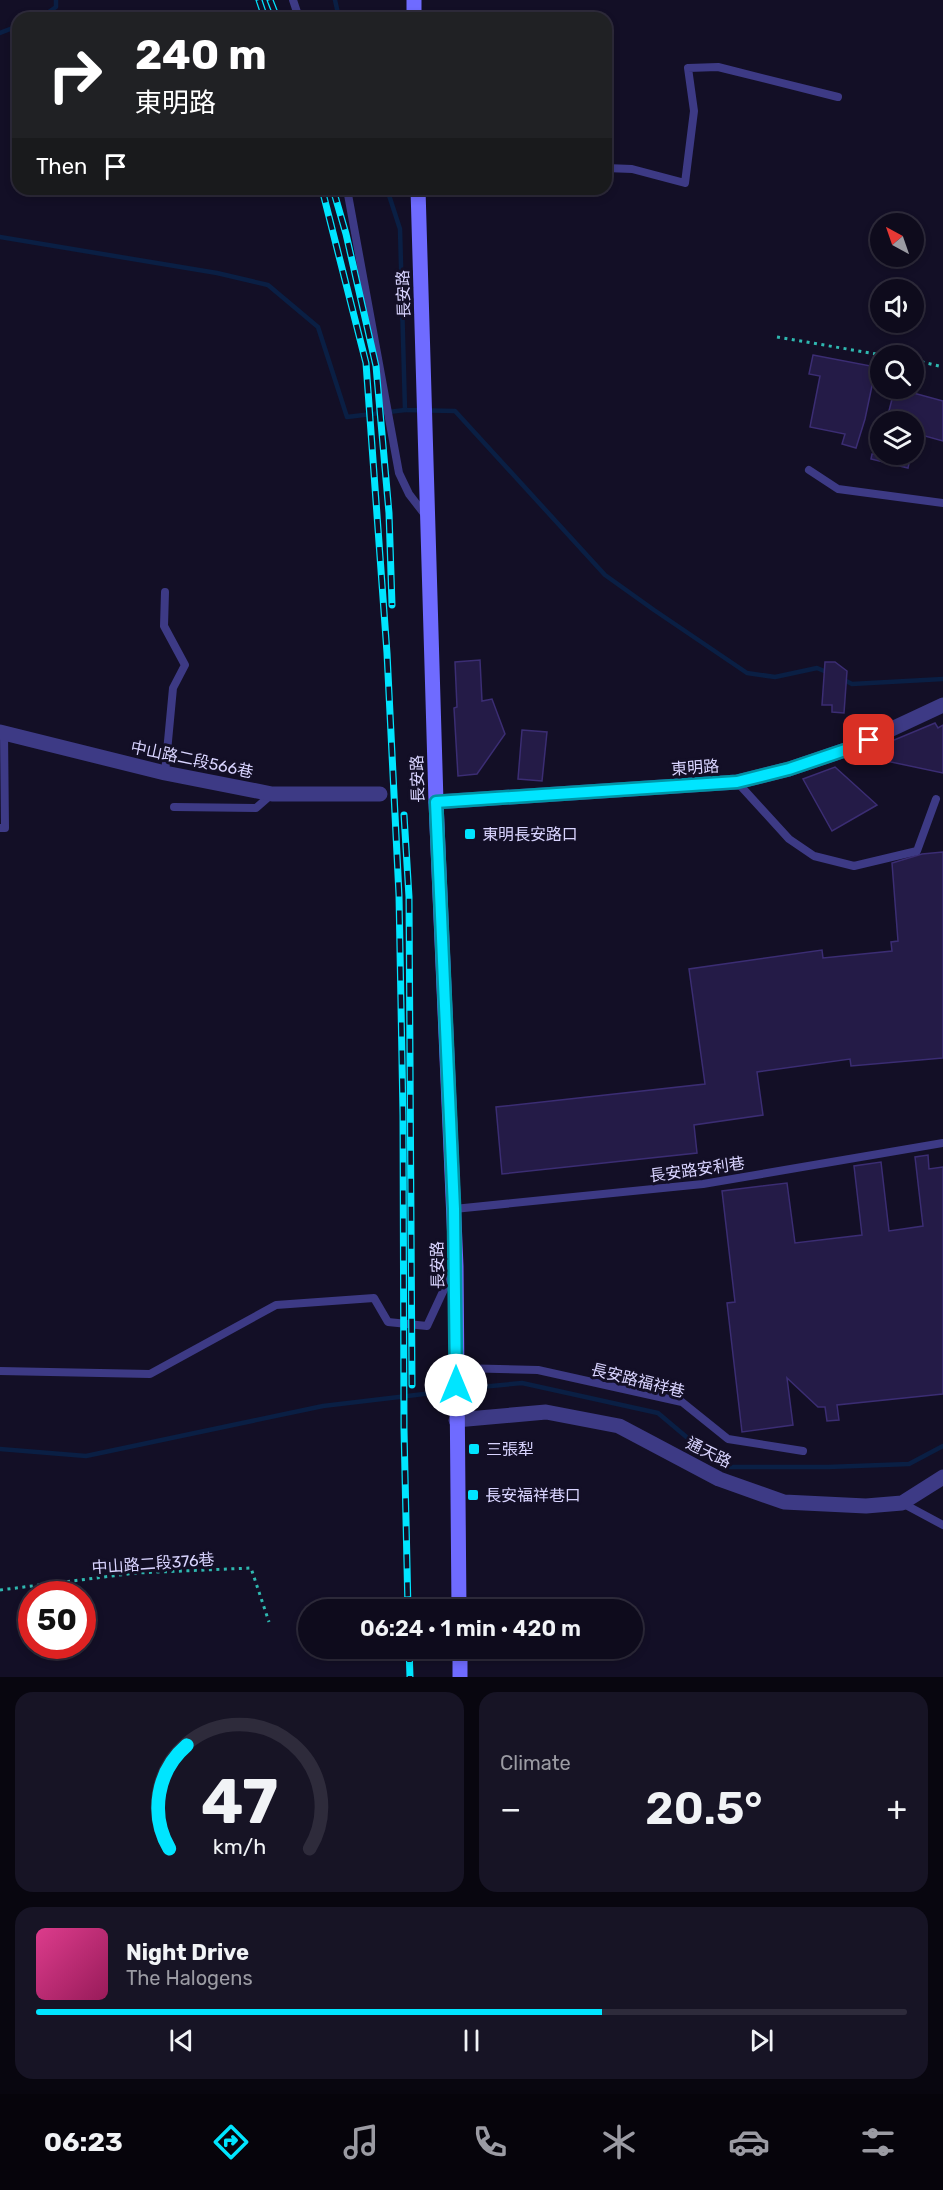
<!DOCTYPE html>
<html lang="en">
<head>
<meta charset="utf-8">
<style>
	body { margin:0; font-family:Rubik,"Noto Sans TC",sans-serif; background:#171425; color:#f1f3f6; height:100vh; display:flex; flex-direction:column; font-size:22px; white-space:nowrap }
	* { box-sizing:border-box; margin:0 }
	p { font-size:20px; color:#9b9ba3 }
	.icon { flex:none; width:33px; height:33px; fill:none; stroke:currentColor; stroke-width:2; stroke-linecap:round; stroke-linejoin:round }
	.map { position:relative; height:1677px; overflow:hidden }
	.drawer { display:flex; flex-direction:column; gap:15px; padding:15px; background:#08060f; flex:1 }
	.drawer>* { flex:none }
	.hud { position:absolute; left:12px; top:12px; width:600px; height:183px; border-radius:18px; box-shadow:0 3px 9px #0003,0 0 0 2px #2e2b3b; background:#202124; color:#fff; overflow:hidden }
	.needle { width:39px; rotate:320deg }
	.fabs { position:absolute; left:870px; top:213px; display:grid; gap:12px }
	.fabs a { display:grid; place-items:center; width:54px; height:54px; border-radius:50%; background:#0e0b1c; box-shadow:0 3px 9px #0003,0 0 0 2px #2e2b3b; font-size:30px }
	.speed { position:absolute; left:18px; top:1581px; display:flex; gap:12px; font-size:30px; font-weight:700; text-align:center }
	.speed>* { display:grid; place-content:center; width:78px; height:78px; border-radius:50%; background:#0e0b1c; box-shadow:0 3px 9px #0003,0 0 0 2px #2e2b3b; line-height:1 }
	.speed .limit { border:9px solid #d22; background:#fff; color:#111 }
	.pin { position:absolute; display:grid; place-items:center; width:51px; height:51px; color:#fff; margin:-26px; border-radius:12px; box-shadow:0 3px 9px #0006 }
	.me { position:absolute; width:66px; margin:-33px; rotate:0deg; stroke-linejoin:round; filter:drop-shadow(0 0 4px #0008) }
	.turn { display:flex; align-items:center; gap:21px; height:126px; padding:0 24px; font-size:27px }
	.turn .icon { width:78px; height:78px; stroke-width:2.5 }
	.turn b { display:block; font-size:42px; line-height:51px }
	.then { display:flex; align-items:center; height:57px; padding:0 24px; background:#0003; gap:12px; font-size:22px }
	.big { font-size:45px; font-weight:600; line-height:1.1 }
	.drawer .card { flex:1; display:flex; flex-direction:column; justify-content:center; gap:9px; min-width:0; padding:0 21px; border-radius:18px; background:#171425 }
	.drawer .dial { align-items:center; gap:0 }
	.dial svg { height:156px; overflow:visible; fill:none; stroke:#2e2b3b; stroke-width:7; stroke-linecap:round; text-anchor:middle }
	.dial text { fill:#f1f3f6; stroke:none }
	.song { display:flex; align-items:center; gap:18px }
	.cover { width:72px; height:72px; border-radius:9px; background:linear-gradient(135deg,hsl(330 70% 55%),hsl(330 70% 35%)) }
	.played { height:6px; border-radius:3px; background:linear-gradient(90deg,#00e5ff 65%,#2e2b3b 65%) }
	.keys { display:flex; justify-content:space-around; direction:ltr }
	.heat { display:flex; justify-content:space-between; align-items:center; font-size:33px; direction:ltr }
	.drawer .tiles { flex:1; display:grid; gap:15px; grid-template-columns:1fr 1fr }
	.card:last-child { grid-column:span 2 }
	.trip { position:absolute; left:298px; top:1599px; width:345px; height:60px; border-radius:30px; background:#0e0b1c; box-shadow:0 3px 9px #0003,0 0 0 2px #2e2b3b; font-weight:600; line-height:60px; text-align:center }
	.dock { display:flex; height:96px; justify-content:space-around; align-items:center; background:#06040b; color:#9b9ba3 }
	.dock .icon { width:42px; height:42px }
	.dock .active { color:#00e5ff }
	.dock b { font-size:27px; color:#f1f3f6 }
	.map>svg:first-child { display:block }
	.lines { fill:none; stroke-linecap:round; stroke-linejoin:round }
	.stream { stroke:#0a1f44; stroke-width:4.5 }
	.building { fill:#241b47; stroke:#3b2d73; stroke-width:1.5 }
	.path { stroke:#2fb8b0; stroke-width:3; stroke-dasharray:3 4.5; stroke-linecap:butt }
	.service { stroke:#3d3a85; stroke-width:8 }
	.minor { stroke:#3d3a85; stroke-width:15 }
	.tertiary { stroke:#3d3a85; stroke-width:15 }
	.secondary { stroke:#6f6bff; stroke-width:15 }
	.rail-casing { stroke:#00e5ff; stroke-width:7 }
	.rail { stroke:#130f26; stroke-width:4.5; stroke-dasharray:14; stroke-linecap:butt }
	.route-casing { stroke:#0095a6; stroke-width:15 }
	.route { stroke:#00e5ff; stroke-width:10 }
	.poi-dot { fill:#00e5ff; stroke:#130f26; stroke-width:2 }
	.labels { text-anchor:middle; stroke-width:6; stroke-linejoin:round; paint-order:stroke }
	.street-label { font-size:16px; fill:#d9d4ff; stroke:#130f26 }
	.poi-label { font-size:16px; fill:#d9d4ff; stroke:#130f26; text-anchor:start }
</style>
</head>
<body>
<div class="map">
<svg width="943" height="1677" viewBox="0 0 943 1677">
	<rect width="100%" height="100%" fill="#130f26"/>
	<g class="lines">
		<g class="stream">
			<polyline points="335,0 339,18"/>
			<polyline points="40,18 56,7 56,0"/>
			<polyline points="0,33 18,26"/>
			<polyline points="387,189 400,229 405,410 455,411 605,575 654,610 747,673 775,677 817,668 829,673"/>
			<polyline points="0,237 217,273 268,285 318,327 347,417 405,410"/>
			<polyline points="842,679 852,684 943,679"/>
			<polyline points="470,1388 522,1383 658,1413 722,1467 828,1467 909,1464 943,1446"/>
			<polyline points="0,1449 86,1456 323,1406 441,1392"/>
		</g>
	</g>
	<g class="building">
		<polygon points="813,355 876,367 865,419 856,448 842,444 845,434 810,427 820,376 809,374"/>
		<polygon points="895,388 943,401 943,441 914,433 914,422 886,422"/>
		<polygon points="872,454 911,454 908,468 871,459"/>
		<polygon points="480,660 482,701 492,699 505,734 477,774 458,776 454,708 457,707 455,662"/>
		<polygon points="825,662 835,662 847,671 844,713 832,712 832,705 822,705"/>
		<polygon points="935,723 938,728 943,725 943,773 858,755"/>
		<polygon points="522,730 547,732 542,781 518,779"/>
		<polygon points="835,767 877,805 832,831 803,779"/>
		<polygon points="943,852 943,1058 851,1066 850,1059 757,1072 763,1115 694,1125 697,1153 502,1174 496,1107 705,1084 689,969 822,950 823,958 892,951 891,942 898,941 892,863 922,854"/>
		<polygon points="928,1155 929,1169 943,1167 943,1394 837,1405 839,1420 827,1421 825,1407 818,1407 787,1378 793,1425 742,1432 727,1303 735,1302 722,1191 787,1183 795,1243 862,1235 854,1166 881,1162 889,1231 923,1226 915,1157"/>
	</g>
	<g class="lines">
		<g class="path">
			<polyline points="777,337 888,356"/>
			<polyline points="914,360 943,367"/>
			<polyline points="0,1590 136,1573 251,1568 269,1622"/>
		</g>
		<g class="service">
			<polyline points="293,0 299,18"/>
			<polyline points="606,168 632,169 685,183 694,111 688,68 718,67 838,97"/>
			<polyline points="347,189 399,473 409,494 426,516"/>
			<polyline points="581,189 585,189"/>
			<polyline points="418,190 448,189"/>
			<polyline points="809,470 838,489 943,503"/>
			<polyline points="165,592 164,626 185,665 173,688 165,773"/>
			<polyline points="737,782 789,839 814,856 854,866 917,851 936,799"/>
			<polyline points="174,807 256,808 272,794"/>
			<polyline points="0,828 5,828 4,733"/>
			<polyline points="454,1209 703,1184 943,1143"/>
			<polyline points="456,1368 538,1370 682,1402 728,1439 803,1451"/>
			<polyline points="0,1371 150,1374 276,1305 374,1298 388,1322 427,1326 453,1270"/>
			<polyline points="902,1503 943,1525"/>
		</g>
		<g class="minor">
			<polyline points="0,732 165,773 272,794 380,794"/>
			<polyline points="456,1420 546,1412 619,1426 719,1479 784,1502 866,1506 902,1503 943,1477"/>
		</g>
		<polyline class="tertiary" points="436,802 737,782 789,769 851,748 943,705"/>
		<g class="secondary">
			<polyline points="414,0 414,18"/>
			<polyline points="418,189 436,802 456,1266 459,1610"/>
			<polyline points="460,1648 460,1677"/>
		</g>
		<defs>
			<g id="rail">
				<polyline points="259,0 265,18"/>
				<polyline points="270,0 277,18"/>
				<polyline points="322,189 366,363 387,653 399,895 403,1115 404,1429 408,1610"/>
				<polyline points="333,189 346,234 376,366 389,513 392,605"/>
				<polyline points="404,815 409,897 412,1385"/>
				<polyline points="409,1648 410,1677"/>
			</g>
		</defs>
		<use href="#rail" class="rail-casing"/>
		<use href="#rail" class="rail"/>
	</g>
	<g class="lines">
		<defs>
			<polyline id="route" points="456,1385 454,1209 436,802 737,782 789,769 851,748 869,740"/>
		</defs>
		<use href="#route" class="route-casing"/>
		<use href="#route" class="route"/>
	</g>
	<g class="poi-dot">
		<rect x="464" y="828" width="12" height="12" rx="3"/>
		<rect x="468" y="1443" width="12" height="12" rx="3"/>
		<rect x="467" y="1489" width="12" height="12" rx="3"/>
	</g>
	<g class="labels">
		<g class="street-label">
			<text transform="translate(403 294) rotate(-92)" y="6">長安路</text>
			<text transform="translate(192 759) rotate(12)" y="6">中山路二段566巷</text>
			<text transform="translate(695 767) rotate(-4)" y="6">東明路</text>
			<text transform="translate(417 779) rotate(-92)" y="6">長安路</text>
			<text transform="translate(697 1169) rotate(-8)" y="6">長安路安利巷</text>
			<text transform="translate(437 1265) rotate(-91)" y="6">長安路</text>
			<text transform="translate(638 1380) rotate(14)" y="6">長安路福祥巷</text>
			<text transform="translate(709 1452) rotate(26)" y="6">通天路</text>
			<text transform="translate(153 1563) rotate(-4)" y="6">中山路二段376巷</text>
		</g>
		<g class="poi-label">
			<text x="482" y="840">東明長安路口</text>
			<text x="486" y="1455">三張犁</text>
			<text x="485" y="1501">長安福祥巷口</text>
		</g>
	</g>
</svg>
<div class="fabs">
<a><svg class="needle" viewBox="-14 -14 28 28"><path d="M0-13l5 13h-10z" fill="#e53935"/><path d="M0 13l5-13h-10z" fill="#9b9ba3"/></svg></a>
<a><svg class="icon" aria-label="sound" viewBox="0 0 24 24"><path d="M4 9h4l5-4v14l-5-4H4zM17 9q2 3 0 6"/></svg></a>
<a><svg class="icon" aria-label="search" viewBox="0 0 24 24"><circle cx="10" cy="10" r="6"/><path d="M15 15l6 6"/></svg></a>
<a><svg class="icon" aria-label="layers" viewBox="0 0 24 24"><path d="M12 4l9 5-9 5-9-5zM3 14l9 5 9-5"/></svg></a>
</div>
<div class="speed"><div class="limit">50</div></div>
<div class="pin" style="left:869px;top:740px;background:#d93025"><svg class="icon" aria-label="arrive" viewBox="0 0 24 24"><path d="M6 21V4h12l-3 4 3 4H6"/></svg></div>
<svg class="me" style="left:456px;top:1385px" viewBox="-20 -20 40 40"><circle r="19" fill="#fff"/><path d="M0-13L10 11 0 6-10 11z" fill="#00e5ff"/></svg>
<div class="trip">06:24 · 1 min · 420 m</div>
<div class="hud">
<div class="turn"><svg class="icon" aria-label="right" viewBox="0 0 24 24"><path d="M7 20v-9h11M14 6l5 5-5 5"/></svg><div><b>240 m</b>東明路</div></div>
<div class="then">Then<svg class="icon" aria-label="arrive" viewBox="0 0 24 24"><path d="M6 21V4h12l-3 4 3 4H6"/></svg></div>
</div>
</div>
<section class="drawer">
<div class="tiles">
<div class="card dial"><svg viewBox="0 0 100 80">
<path d="M14 69A42 42 0 1 1 86 69"/>
<path d="M14 69A42 42 0 0 1 23 16" stroke="#00e5ff"/>
<text x="50" y="56" font-size="32" font-weight="700">47</text>
<text x="50" y="72" font-size="11">km/h</text>
</svg></div>
<div class="card"><p>Climate</p>
<div class="heat"><a>−</a><b class="big">20.5°</b><a>+</a></div>
</div>
<div class="card">
<div class="song"><i class="cover"></i><div><b>Night Drive</b><p>The Halogens</p></div></div>
<div class="played"></div>
<div class="keys"><svg class="icon" aria-label="previous" viewBox="0 0 24 24"><path d="M18 5L8 12l10 7zM5 5v14"/></svg><svg class="icon" aria-label="pause" viewBox="0 0 24 24"><path d="M8 5v14M16 5v14"/></svg><svg class="icon" aria-label="next" viewBox="0 0 24 24"><path d="M6 5l10 7-10 7zM19 5v14"/></svg></div>
</div>
</div>
</section>
<nav class="dock">
<b>06:23</b>
<svg class="icon active" aria-label="directions" viewBox="0 0 24 24"><path d="M12 3l9 9-9 9-9-9zM9 14v-3h6M13 9l2 2-2 2"/></svg>
<svg class="icon" aria-label="music" viewBox="0 0 24 24"><path d="M9 18V5l10-2v13"/><circle cx="6" cy="18" r="3"/><circle cx="16" cy="16" r="3"/></svg>
<svg class="icon" aria-label="phone" viewBox="0 0 24 24"><path d="M5 4h4l2 5-3 2q2 4 5 5l2-3 5 2v4C11 20 4 13 5 4z"/></svg>
<svg class="icon" aria-label="climate" viewBox="0 0 24 24"><path d="M12 3v18M4 7l16 10M4 17L20 7"/></svg>
<svg class="icon" aria-label="car" viewBox="0 0 24 24"><path d="M5 17H2v-5l4-1 3-4h7l3 4 3 1v5h-3M9 17h6M6 11h13"/><circle cx="7" cy="17" r="2"/><circle cx="17" cy="17" r="2"/></svg>
<svg class="icon" aria-label="filters" viewBox="0 0 24 24"><path d="M4 7h16M4 17h16"/><circle cx="9" cy="7" r="2"/><circle cx="15" cy="17" r="2"/></svg>
</nav>
</body>
</html>
